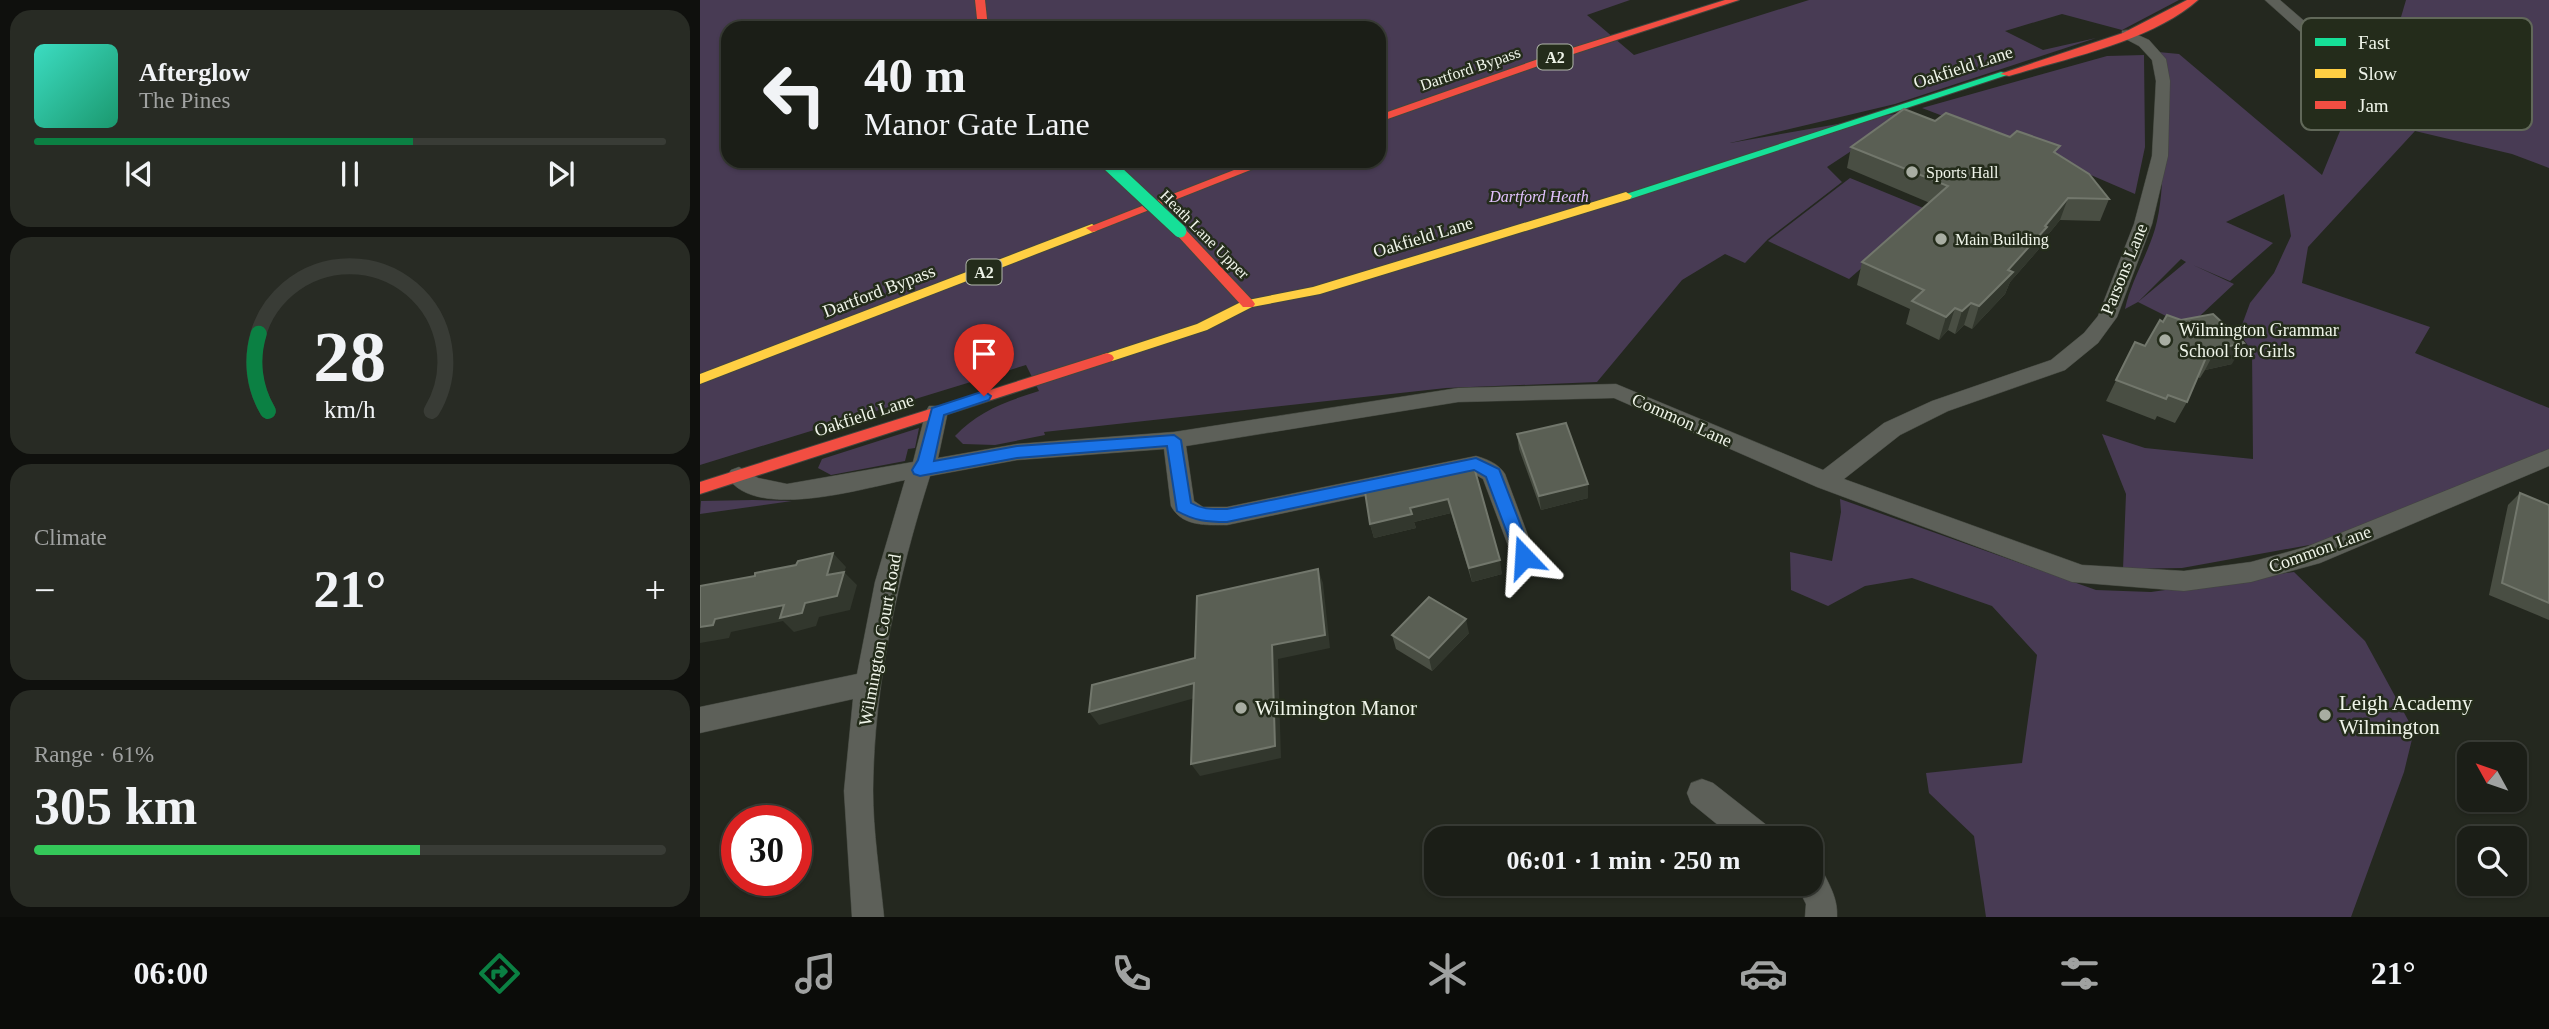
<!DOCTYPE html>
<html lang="en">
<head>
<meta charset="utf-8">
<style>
	body { margin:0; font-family:"Times New Roman",serif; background:#282b24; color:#f1f3f6; height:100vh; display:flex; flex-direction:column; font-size:26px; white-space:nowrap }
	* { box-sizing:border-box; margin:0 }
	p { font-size:23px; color:#a0a2a1 }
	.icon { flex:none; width:38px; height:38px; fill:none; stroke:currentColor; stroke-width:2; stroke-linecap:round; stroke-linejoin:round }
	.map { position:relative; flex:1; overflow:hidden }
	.sheet { display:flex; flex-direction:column; gap:10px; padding:10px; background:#0f100d; width:700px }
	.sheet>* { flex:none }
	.guide { position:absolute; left:21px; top:21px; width:665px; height:147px; border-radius:21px; box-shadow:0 2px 5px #0004,0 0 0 2px #393c36; background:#1b1e17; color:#f1f3f6; overflow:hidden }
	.needle { width:46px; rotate:310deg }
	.buttons { position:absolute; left:1757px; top:742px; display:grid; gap:14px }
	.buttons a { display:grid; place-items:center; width:70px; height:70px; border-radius:14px; background:#1b1e17; box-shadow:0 2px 5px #0004,0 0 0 2px #393c36; font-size:35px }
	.speed { position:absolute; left:21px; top:805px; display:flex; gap:14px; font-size:35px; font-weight:700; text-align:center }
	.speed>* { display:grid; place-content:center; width:91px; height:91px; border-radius:50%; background:#1b1e17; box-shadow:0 2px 5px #0004,0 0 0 2px #393c36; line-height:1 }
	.speed .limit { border:10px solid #d22; background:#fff; color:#111 }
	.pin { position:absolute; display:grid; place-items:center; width:60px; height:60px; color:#fff; margin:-72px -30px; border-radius:50% 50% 50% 0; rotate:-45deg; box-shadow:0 0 7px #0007 }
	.pin .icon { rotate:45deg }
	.me { position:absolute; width:77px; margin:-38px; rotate:340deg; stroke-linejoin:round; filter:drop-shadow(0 0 5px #0008) }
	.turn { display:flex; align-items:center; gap:24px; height:147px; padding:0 28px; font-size:32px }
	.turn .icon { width:91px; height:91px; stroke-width:2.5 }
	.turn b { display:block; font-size:49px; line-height:60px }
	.big { font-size:52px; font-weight:700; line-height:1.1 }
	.sheet .widget { flex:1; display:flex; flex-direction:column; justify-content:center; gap:10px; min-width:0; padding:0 24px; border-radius:21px; background:#282b24 }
	.sheet .dial { align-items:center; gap:0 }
	.dial svg { height:182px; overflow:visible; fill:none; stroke:#393c36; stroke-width:7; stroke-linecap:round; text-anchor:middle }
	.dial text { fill:#f1f3f6; stroke:none }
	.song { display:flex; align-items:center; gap:21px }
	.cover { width:84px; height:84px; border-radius:10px; background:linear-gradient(135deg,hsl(170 70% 55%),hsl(160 70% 35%)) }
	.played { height:7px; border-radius:4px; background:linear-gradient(90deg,#0b8043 60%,#393c36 60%) }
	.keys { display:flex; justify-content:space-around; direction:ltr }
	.heat { display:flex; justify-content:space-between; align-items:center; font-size:38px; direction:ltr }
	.charge { height:10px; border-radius:5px; background:linear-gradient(90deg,#34c759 61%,#393c36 0) }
	.trip { position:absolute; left:724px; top:826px; width:399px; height:70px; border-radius:21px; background:#1b1e17; box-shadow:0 2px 5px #0004,0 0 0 2px #393c36; font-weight:700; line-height:70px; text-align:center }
	.tab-bar { display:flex; height:112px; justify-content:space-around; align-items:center; background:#0b0c09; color:#a0a2a1 }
	.tab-bar .icon { width:49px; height:49px }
	.tab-bar .current { color:#0b8043 }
	.tab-bar b { font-size:32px; color:#f1f3f6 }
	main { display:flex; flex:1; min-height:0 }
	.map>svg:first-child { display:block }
	.green { fill:#483b54; fill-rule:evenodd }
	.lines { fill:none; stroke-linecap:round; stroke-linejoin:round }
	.street-casing { stroke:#42463e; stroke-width:1 }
	.fast-casing { stroke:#42463e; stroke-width:2 }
	.slow-casing { stroke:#42463e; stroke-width:2 }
	.jam-casing { stroke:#42463e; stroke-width:2 }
	.street { fill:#5d6059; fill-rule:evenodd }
	.fast { fill:#16e098; fill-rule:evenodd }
	.slow { fill:#ffcf43; fill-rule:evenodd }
	.jam { fill:#f24e42; fill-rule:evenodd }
	.fast-bridge-casing { stroke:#42463e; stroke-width:15; stroke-linecap:butt }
	.fast-bridge { stroke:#16e098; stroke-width:13 }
	.wall { fill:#494e43 }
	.shaded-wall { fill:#32372d }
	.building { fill:#5a5f54; stroke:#72776c; stroke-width:2 }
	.route { fill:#1a73e8; stroke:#114b97; stroke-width:2 }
	.poi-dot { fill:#a8ada2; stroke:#242c1b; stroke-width:2.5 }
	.labels { text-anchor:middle; stroke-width:5; stroke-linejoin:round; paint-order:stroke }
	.shield { fill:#242c1b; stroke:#b2b8ab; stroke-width:2 }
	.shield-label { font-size:16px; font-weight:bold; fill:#eff4e9 }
	.far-street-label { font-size:16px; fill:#eff4e9; stroke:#242c1b }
	.far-poi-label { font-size:16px; fill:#eff4e9; stroke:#242c1b; text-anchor:start }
	.far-park-label { font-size:16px; font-style:italic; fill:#e2c2fe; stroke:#242c1b }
	.street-label { font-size:18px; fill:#eff4e9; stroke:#242c1b }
	.poi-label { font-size:18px; fill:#eff4e9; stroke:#242c1b; text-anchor:start }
	.near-poi-label { font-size:21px; fill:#eff4e9; stroke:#242c1b; text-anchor:start }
	.key { fill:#242c1b; stroke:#616859; stroke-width:2 }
	.key-label { font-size:19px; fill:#eff4e9 }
</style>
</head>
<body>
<main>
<section class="sheet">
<div class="widget">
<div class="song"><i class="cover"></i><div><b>Afterglow</b><p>The Pines</p></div></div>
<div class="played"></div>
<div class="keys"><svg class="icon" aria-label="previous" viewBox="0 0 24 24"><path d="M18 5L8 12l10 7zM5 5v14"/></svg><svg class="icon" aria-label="pause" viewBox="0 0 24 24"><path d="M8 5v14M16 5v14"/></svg><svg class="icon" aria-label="next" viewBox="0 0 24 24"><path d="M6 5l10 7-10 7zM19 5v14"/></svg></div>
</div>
<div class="widget dial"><svg viewBox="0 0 100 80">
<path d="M14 69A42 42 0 1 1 86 69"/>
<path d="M14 69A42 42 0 0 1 10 35" stroke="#0b8043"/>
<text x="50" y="56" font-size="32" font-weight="700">28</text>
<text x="50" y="72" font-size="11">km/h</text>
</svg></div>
<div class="widget"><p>Climate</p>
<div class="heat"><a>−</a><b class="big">21°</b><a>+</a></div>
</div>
<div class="widget"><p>Range · 61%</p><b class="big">305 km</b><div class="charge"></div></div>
</section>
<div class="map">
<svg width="1849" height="917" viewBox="0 0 1849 917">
	<rect width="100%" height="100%" fill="#24281f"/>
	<g class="green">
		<path d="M0,0h930l-43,15 47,40 175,-55h370l-57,30 -60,-16 -57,17 38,19 53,-12 -201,66 -165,39 182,-32 -85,56 15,15 -74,57 -23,24 -20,-9 -43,26 -85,102 -151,6 -402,44 1,3 -50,10 -32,-1 -8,-8c23,-25 52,-35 84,-45l-13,-26 -326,100zM28,28h651v133h-651z"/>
		<path d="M1706,0h143v168l-37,-14 -97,-23 -107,116 -6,36 128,44 -15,26 134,55v45l-234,91 -133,24 -59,1 3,-75 -24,-60 43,14 108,11 -1,-108 -13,-18 11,-30 24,-30 17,-37 -7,-42 -58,28 47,21 -43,38 -37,-16 41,19 -46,43 -50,-25 48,-40 -5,-3 -43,43 -13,7c6,-28 22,-53 30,-80 14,-49 5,-126 3,-177l21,2 143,121 27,-66 33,-27z"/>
		<polygon points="1444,55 1445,147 1435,194 1342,154 1222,108 1407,56"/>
		<polygon points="1150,178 1228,210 1149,279 1068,241"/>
		<polygon points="219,428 215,448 208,449 205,461 131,475 118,468 122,459"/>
		<polygon points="1140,499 1396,590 1451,592 1594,572 1665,641 1714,731 1704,772 1651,917 1286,917 1274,836 1229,793 1226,773 1322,763 1337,655 1292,606 1212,578 1165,586 1128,606 1091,590 1090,552 1132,561 1141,512"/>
		<polygon points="53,500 92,501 0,514 1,501"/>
	</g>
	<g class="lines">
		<defs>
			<g id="street">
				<polygon points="1565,0 1580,0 1617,32 1619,58 1609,58 1605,36"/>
				<path d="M1427,30l22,10 17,19 4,22 -2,75 -16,68 -35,93 -19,26 -33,27 -117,41 -48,24 -56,44 238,86 102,6 67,-9 55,-15 243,-98v17l-229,97 -69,19 -67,9 -112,-9 -255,-95 -203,-89 -156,4 -272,44 8,55 9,6h24l249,-51c11,3 23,8 29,18l31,83 -3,7 -9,3 -9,-3 -32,-85 -10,-6 -246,52c-20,0 -45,2 -56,-19l-7,-57 -147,11 -87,16c-32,101 -56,208 -57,314 0,42 7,85 11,127h-32l-8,-126 9,-92 -153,34v-26l157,-33 18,-92 30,-102c-41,8 -152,42 -178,-4l4,-6 8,-3 19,11 29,6 126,-22 13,-51 3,-5h16l3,5 -10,47 79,-14 157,-12 284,-44 158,-4 207,86 61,-47 48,-22 119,-41 33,-27 14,-17 36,-92 18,-68 4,-75 -4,-21 -13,-14 -17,-9v-6z"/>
				<polygon points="1002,779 1013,783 1069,827 1073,838 1034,838 991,803 987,793 991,783"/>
				<path d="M1111,865l11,5c8,16 16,29 15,47h-32l1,-13 -10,-20h15z"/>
			</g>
			<polygon id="fast" points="1301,72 1310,74 930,199 922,199 920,196"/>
			<g id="slow">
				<polygon points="926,192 932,196 930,199 620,294 552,307 507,330 412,361 402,361 400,358 402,355 497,324 543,301 613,287"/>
				<polygon points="392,224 398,228 396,231 0,384 0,374"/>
			</g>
			<g id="jam">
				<polygon points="275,0 285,0 288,28 278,28"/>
				<polygon points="1025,0 1039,0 858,59 679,122 679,115 850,55"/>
				<path d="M1487,0h11c-44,40 -133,59 -189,76l-9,-2 123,-41z"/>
				<polygon points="557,161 573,161 396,231 392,232 386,228"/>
				<polygon points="480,227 484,228 553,301 555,304 553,307 543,307 476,234 474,231"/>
				<polygon points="407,353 412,355 414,358 412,361 0,494 0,482"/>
			</g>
		</defs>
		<use href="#street" class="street-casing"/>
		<use href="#fast" class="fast-casing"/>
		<use href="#slow" class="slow-casing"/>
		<use href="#jam" class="jam-casing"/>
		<use href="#street" class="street"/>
		<use href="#fast" class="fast"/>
		<use href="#slow" class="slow"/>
		<use href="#jam" class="jam"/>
		<defs>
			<polyline id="fast-bridge" points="405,161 480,231"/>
		</defs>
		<use href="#fast-bridge" class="fast-bridge-casing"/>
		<use href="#fast-bridge" class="fast-bridge"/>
	</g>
	<g class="wall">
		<polygon points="1235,121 1409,199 1400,221 1360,220 1342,242 1339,249 1310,282 1305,294 1272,329 1264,325 1255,334 1248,330 1239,340 1206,324 1210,309 1157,285 1162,262 1230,203 1147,168 1151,147"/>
		<polygon points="1460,320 1532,364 1505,370 1500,378 1497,377 1487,402 1475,423 1457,416 1455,420 1406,401 1435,342 1445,346"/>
		<polygon points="817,434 888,498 841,510 819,449"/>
		<polygon points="774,467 802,574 772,582 751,513 714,522 716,528 674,538 670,524 703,484"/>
		<polygon points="1820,493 1849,505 1849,620 1789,595 1808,505"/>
		<polygon points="769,633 732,671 696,649 692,635"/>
	</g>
	<g class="shaded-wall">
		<polygon points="1368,198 1360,220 1342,242 1339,249 1310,282 1305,294 1272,329 1279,306"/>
		<polygon points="1271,303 1264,325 1255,334 1262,311"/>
		<polygon points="1255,308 1248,330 1239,340 1246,317"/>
		<polygon points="1544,343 1532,364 1505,370 1516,349"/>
		<polygon points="888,484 888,498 841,510 839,496"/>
		<polygon points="748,499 751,513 714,522 716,528 674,538 670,524 710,508"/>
		<polygon points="133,553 146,567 144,572 157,585 150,610 119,617 116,626 94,632 83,621 31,632 29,638 0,643 0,627 15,619 84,605 127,575"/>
		<polygon points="800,560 802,574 772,582 769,568"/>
		<polygon points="618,569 623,583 630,648 578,659 581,758 500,776 491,764 572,645"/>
		<polygon points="766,619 769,633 732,671 729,658"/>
		<polygon points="494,683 502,696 399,725 389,712"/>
	</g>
	<g class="building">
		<polygon points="1204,109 1235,121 1246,113 1310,137 1317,131 1360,146 1354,152 1389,174 1409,199 1368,198 1345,226 1347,227 1308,270 1313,272 1279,306 1271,303 1262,311 1255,308 1246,317 1212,301 1224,290 1162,262 1248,186 1151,147"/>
		<polygon points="1513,314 1544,343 1516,349 1512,357 1507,355 1487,402 1468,395 1466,399 1416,380 1435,342 1445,346 1460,320 1463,322 1467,315 1481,320"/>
		<polygon points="866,423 888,484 839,496 817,434"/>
		<polygon points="774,467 800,560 769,568 748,499 710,508 712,514 670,524 665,492 683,487 681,480 701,476 703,484"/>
		<polygon points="1820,493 1849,505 1849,603 1802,583"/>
		<polygon points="133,553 127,575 144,572 137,596 105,603 102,613 80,618 84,605 15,619 13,625 0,627 0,586 55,576 55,573 96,565 98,561"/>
		<polygon points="618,569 625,635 572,645 575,746 491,764 494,683 389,712 392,685 495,658 497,596"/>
		<polygon points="729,597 766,619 729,658 692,635"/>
	</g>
	<path class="route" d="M284,391l7,5 -2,4 -45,15 -10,46 83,-15 157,-11 7,5 10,63c12,7 22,6 36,6l249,-51 23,11 34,88 -3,5h-12l-32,-85 -12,-7 -247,52c-20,0 -32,-1 -50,-11l-10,-65 -150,12 -97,18 -6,-2 -2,-4 6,-10 14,-52z"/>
	<g class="poi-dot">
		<circle cx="1212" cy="172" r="7"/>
		<circle cx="1241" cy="239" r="7"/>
		<circle cx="1465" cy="340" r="7"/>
		<circle cx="541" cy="708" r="7"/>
		<circle cx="1625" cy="715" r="7"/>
	</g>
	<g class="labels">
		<g class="shield">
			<rect x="837.5" y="44.5" width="35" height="25" rx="5"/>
			<rect x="266.5" y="259.5" width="35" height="25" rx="5"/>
		</g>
		<g class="shield-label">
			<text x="855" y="63">A2</text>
			<text x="284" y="278">A2</text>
		</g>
		<g class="far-street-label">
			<text transform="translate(770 68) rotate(-19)" y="6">Dartford Bypass</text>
			<text transform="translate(505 234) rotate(45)" y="6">Heath Lane Upper</text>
		</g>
		<g class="far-poi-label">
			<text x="1226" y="178">Sports Hall</text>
			<text x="1255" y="245">Main Building</text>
		</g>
		<g class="far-park-label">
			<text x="839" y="202">Dartford Heath</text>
		</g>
		<g class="street-label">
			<text transform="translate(1263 67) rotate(-18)" y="6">Oakfield Lane</text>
			<text transform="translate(723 237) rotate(-17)" y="6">Oakfield Lane</text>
			<text transform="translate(1424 269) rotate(-68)" y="6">Parsons Lane</text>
			<text transform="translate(179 291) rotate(-21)" y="6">Dartford Bypass</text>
			<text transform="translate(164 415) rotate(-18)" y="6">Oakfield Lane</text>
			<text transform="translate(982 420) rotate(24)" y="6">Common Lane</text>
			<text transform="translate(1620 549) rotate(-20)" y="6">Common Lane</text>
			<text transform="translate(180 640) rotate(-80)" y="6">Wilmington Court Road</text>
		</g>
		<g class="poi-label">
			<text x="1479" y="336">Wilmington Grammar<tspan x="1479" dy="21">School for Girls</tspan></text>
		</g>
		<g class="near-poi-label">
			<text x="1639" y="710">Leigh Academy<tspan x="1639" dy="24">Wilmington</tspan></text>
			<text x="555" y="715">Wilmington Manor</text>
		</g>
	</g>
	<rect x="1601" y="18" width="231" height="112" rx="10" class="key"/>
	<rect x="1615" y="38" width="31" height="8" fill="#16e098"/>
	<rect x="1615" y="69" width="31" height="9" fill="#ffcf43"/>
	<rect x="1615" y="101" width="31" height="8" fill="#f24e42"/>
	<g class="key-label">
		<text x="1658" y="49">Fast</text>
		<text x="1658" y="80">Slow</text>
		<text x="1658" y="112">Jam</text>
	</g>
</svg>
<div class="buttons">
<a><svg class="needle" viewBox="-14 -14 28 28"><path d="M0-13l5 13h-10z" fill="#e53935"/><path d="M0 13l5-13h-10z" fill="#a0a2a1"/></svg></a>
<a><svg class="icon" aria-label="search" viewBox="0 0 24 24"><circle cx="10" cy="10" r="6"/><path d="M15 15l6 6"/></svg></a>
</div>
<div class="speed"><div class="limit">30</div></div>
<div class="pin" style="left:284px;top:396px;background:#d93025"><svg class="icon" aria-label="arrive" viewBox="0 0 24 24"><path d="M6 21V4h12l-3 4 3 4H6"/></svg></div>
<svg class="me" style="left:824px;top:557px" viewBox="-20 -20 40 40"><path d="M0-17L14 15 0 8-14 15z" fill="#1a73e8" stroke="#fff" stroke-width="4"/></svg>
<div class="trip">06:01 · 1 min · 250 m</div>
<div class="guide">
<div class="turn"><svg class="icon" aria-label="left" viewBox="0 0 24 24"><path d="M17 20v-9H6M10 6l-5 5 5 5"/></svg><div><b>40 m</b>Manor Gate Lane</div></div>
</div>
</div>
</main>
<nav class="tab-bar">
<b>06:00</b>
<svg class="icon current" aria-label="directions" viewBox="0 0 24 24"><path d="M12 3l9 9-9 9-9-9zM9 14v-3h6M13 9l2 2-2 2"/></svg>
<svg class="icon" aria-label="music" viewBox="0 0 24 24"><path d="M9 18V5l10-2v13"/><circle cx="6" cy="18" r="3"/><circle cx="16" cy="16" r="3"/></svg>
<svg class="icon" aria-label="phone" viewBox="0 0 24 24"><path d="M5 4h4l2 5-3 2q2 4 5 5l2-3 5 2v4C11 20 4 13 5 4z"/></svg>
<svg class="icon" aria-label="climate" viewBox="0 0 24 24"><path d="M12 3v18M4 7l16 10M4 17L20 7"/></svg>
<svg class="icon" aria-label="car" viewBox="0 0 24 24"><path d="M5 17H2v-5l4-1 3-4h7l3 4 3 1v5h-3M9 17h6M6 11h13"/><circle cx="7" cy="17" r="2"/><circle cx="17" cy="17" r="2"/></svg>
<svg class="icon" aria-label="filters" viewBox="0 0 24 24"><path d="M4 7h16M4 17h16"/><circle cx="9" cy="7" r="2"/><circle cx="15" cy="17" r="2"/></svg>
<b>21°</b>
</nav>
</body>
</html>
